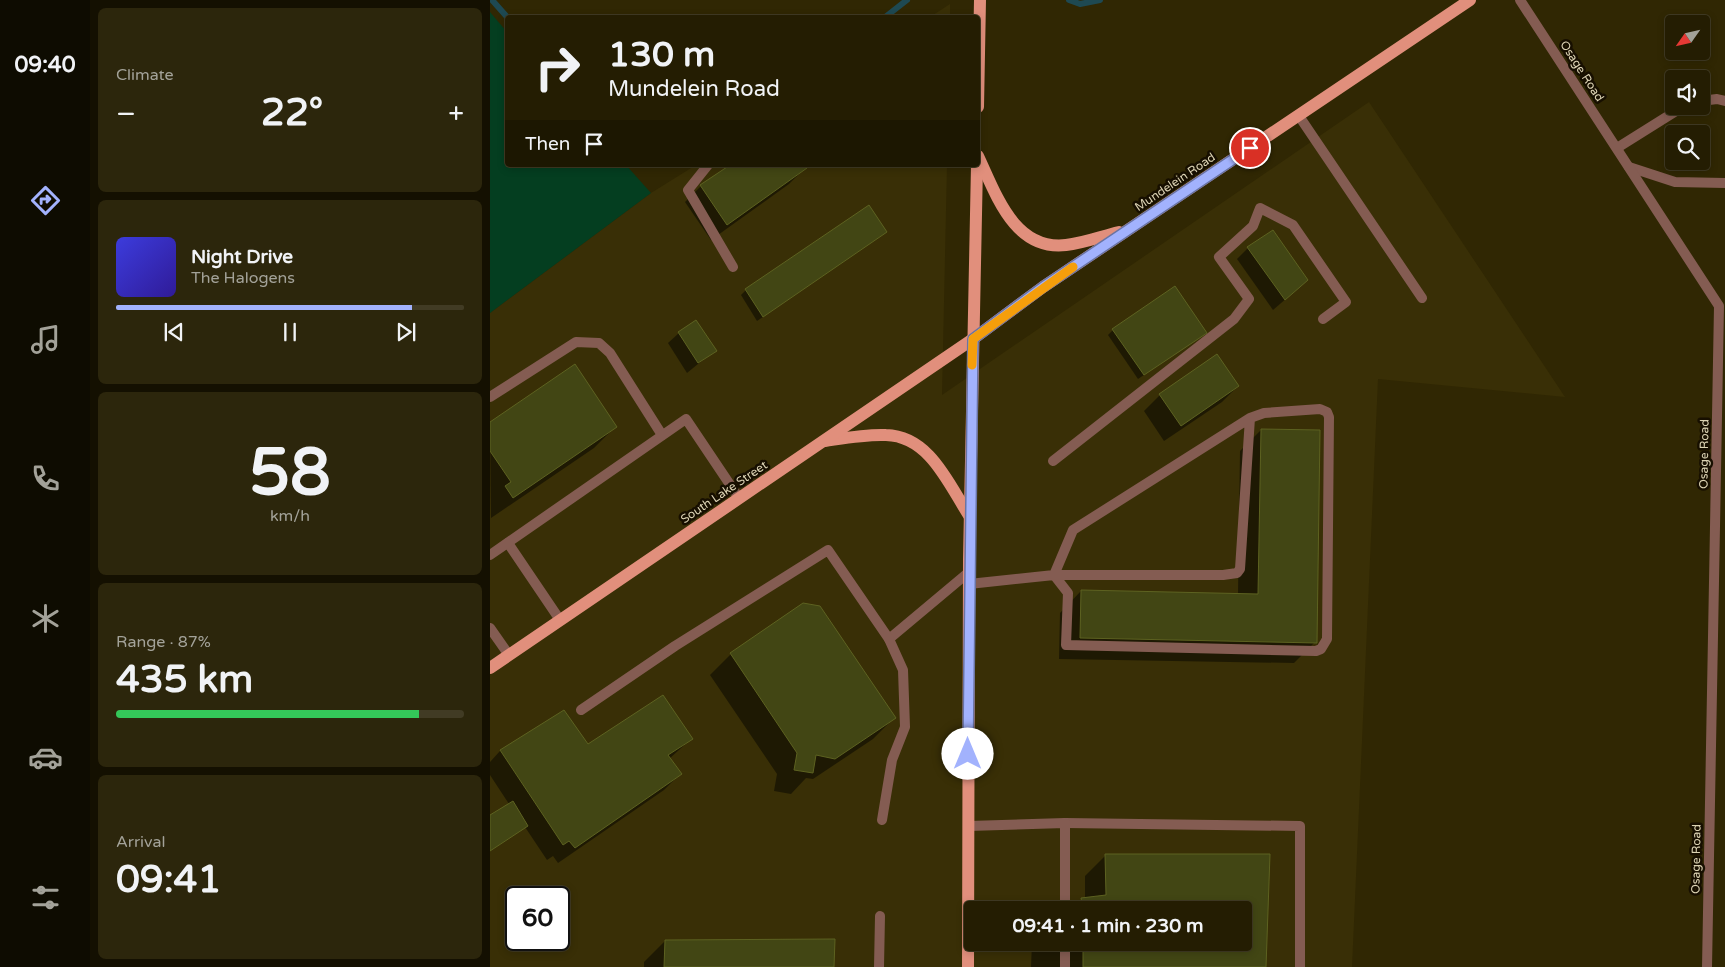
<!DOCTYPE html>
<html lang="en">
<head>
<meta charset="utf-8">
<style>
	body { margin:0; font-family:"Varela Round",sans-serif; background:#2c260c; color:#f1f3f6; height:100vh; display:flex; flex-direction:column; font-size:19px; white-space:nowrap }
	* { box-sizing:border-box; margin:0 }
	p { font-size:16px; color:#a3a299 }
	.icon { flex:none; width:28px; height:28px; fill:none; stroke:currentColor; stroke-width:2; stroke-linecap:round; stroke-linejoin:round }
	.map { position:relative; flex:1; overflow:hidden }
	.drawer { display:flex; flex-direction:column; gap:8px; padding:8px; background:#141001; width:400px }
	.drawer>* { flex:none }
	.top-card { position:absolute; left:15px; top:15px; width:475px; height:152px; border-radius:5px; box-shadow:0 2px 8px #0003,0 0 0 1px #413b24; background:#241d02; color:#f1f3f6; overflow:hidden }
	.needle { width:32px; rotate:236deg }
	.tools { position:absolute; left:1175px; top:15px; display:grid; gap:10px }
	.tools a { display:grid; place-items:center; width:45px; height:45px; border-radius:5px; background:#241d02; box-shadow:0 2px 8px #0003,0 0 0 1px #413b24; font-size:25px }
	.speed { position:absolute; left:15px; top:886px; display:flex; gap:10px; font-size:25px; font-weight:700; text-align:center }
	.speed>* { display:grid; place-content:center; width:65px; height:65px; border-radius:50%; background:#241d02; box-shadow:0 2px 8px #0003,0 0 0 1px #413b24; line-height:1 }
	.speed .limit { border:2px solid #111; border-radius:8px; background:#fff; color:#111 }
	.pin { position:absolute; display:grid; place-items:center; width:42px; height:42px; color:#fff; margin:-21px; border:2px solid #fff; border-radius:50%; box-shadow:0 1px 5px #0007 }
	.me { position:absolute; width:55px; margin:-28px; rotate:0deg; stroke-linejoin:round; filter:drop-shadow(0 0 4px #0008) }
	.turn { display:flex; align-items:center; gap:18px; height:105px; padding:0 20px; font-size:22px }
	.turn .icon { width:65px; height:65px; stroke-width:2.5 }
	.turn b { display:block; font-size:35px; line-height:42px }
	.then { display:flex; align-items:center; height:48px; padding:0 20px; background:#0003; gap:10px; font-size:19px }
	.big { font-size:38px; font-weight:700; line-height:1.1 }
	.drawer .widget { flex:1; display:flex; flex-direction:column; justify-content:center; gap:8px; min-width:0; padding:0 18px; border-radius:8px; background:#2c260c }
	.drawer .dial { align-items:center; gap:0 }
	.dial b { font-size:65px; line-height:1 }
	.song { display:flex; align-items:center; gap:15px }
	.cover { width:60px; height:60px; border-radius:8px; background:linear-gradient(135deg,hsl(240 70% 55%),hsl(250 70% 35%)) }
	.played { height:5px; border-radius:2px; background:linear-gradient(90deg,#a2b2fd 85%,#413b24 85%) }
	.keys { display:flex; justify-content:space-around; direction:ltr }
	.heat { display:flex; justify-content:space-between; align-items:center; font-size:28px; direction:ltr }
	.charge { height:8px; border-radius:4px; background:linear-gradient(90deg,#34c759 87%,#413b24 0) }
	.trip { position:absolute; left:474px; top:901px; width:288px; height:50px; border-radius:5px; background:#241d02; box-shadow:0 2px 8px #0003,0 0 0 1px #413b24; font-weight:700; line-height:50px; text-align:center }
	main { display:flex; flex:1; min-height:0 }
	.tab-bar { display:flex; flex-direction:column; width:90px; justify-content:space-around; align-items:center; background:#0e0c01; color:#a3a299 }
	.tab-bar .icon { width:35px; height:35px }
	.tab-bar .active { color:#a2b2fd }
	.tab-bar b { font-size:22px; color:#f1f3f6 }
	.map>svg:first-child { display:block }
	.built { fill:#392f06; fill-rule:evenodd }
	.green { fill:#043e20 }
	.shadow { fill:#0007 }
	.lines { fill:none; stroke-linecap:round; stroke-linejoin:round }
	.stream { stroke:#1e4952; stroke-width:6 }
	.building { fill:#424614; stroke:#5d6221 }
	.service { stroke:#845c52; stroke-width:10 }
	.minor { stroke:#845c52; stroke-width:10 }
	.primary { stroke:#e18f7c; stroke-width:12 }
	.route-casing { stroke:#6974a4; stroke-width:12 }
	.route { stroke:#a2b2fd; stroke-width:9 }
	.slow { stroke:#f59e0b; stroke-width:9 }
	.labels { text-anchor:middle; stroke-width:5; stroke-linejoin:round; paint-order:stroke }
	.street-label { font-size:12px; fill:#dcd3b3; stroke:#170f00 }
</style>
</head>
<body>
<main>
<nav class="tab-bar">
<b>09:40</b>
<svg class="icon active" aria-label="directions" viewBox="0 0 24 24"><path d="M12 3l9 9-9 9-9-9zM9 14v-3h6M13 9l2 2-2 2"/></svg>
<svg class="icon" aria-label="music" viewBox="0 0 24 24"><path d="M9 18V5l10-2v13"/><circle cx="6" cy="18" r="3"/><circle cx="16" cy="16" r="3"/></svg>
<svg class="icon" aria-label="phone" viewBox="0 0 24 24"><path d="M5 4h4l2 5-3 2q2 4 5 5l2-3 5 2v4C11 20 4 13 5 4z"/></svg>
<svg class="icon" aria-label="climate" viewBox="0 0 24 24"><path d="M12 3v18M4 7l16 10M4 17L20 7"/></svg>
<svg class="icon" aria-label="car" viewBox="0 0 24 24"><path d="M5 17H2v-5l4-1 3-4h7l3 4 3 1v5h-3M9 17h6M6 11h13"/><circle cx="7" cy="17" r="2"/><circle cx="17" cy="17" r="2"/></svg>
<svg class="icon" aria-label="filters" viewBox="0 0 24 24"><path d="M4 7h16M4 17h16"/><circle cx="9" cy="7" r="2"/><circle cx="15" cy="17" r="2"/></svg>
</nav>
<section class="drawer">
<div class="widget"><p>Climate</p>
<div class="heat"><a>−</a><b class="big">22°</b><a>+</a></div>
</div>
<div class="widget">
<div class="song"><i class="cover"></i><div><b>Night Drive</b><p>The Halogens</p></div></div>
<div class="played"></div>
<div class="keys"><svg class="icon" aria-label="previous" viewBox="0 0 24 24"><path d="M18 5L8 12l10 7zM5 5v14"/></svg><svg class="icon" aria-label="pause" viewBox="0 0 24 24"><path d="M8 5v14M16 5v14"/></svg><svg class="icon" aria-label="next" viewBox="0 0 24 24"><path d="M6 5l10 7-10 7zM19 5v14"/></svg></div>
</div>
<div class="widget dial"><b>58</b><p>km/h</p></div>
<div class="widget"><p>Range · 87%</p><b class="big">435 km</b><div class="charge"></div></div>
<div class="widget"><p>Arrival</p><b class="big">09:41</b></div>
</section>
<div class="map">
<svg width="1235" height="967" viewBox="0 0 1235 967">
	<rect width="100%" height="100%" fill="#302703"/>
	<g class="built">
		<polygon points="460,4 460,17 440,17"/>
		<path d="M879,102l196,295 -187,-18 -26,588h-862v-654l161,-120 45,-28h251l-5,230zM26,898h43v42h-43zM482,910h270v32h-270z"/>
	</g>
	<polygon class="green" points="0,12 17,32 18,165 136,165 161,193 0,313"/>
	<g class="shadow">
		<polygon points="242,165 313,165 315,168 299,184 221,240 195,202 211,186"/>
		<polygon points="783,232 805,291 783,310 747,259 758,248"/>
		<polygon points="390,236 267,321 251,295 256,290"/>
		<polygon points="623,330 710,337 648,379 618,335"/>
		<polygon points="189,333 225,350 197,373 178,343"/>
		<polygon points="748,386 732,402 674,441 654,411 670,395"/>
		<polygon points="0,423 125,427 104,448 1,518"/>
		<polygon points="771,430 825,642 804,663 569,659 570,613 591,591 748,595 750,451"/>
		<polygon points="314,604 404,718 383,739 323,779 316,778 301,794 284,791 287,774 220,675 241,654"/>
		<polygon points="73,712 98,746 201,739 179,759 190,774 174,790 68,863 63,856 57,860 35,827 0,851 0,816 19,804 0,775 0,762 10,751"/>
		<polygon points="616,855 779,855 774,967 541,967 542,942 752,942 752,910 581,910 595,899 595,876"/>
		<polygon points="175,941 343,967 154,967 154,962"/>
	</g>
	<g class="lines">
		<g class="stream">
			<polyline points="2,0 18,18"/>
			<polyline points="579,0 590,4 610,0"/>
			<polyline points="394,18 417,0"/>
		</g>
	</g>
	<g class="building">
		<polygon points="240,165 314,165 317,168 237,225 210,185"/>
		<polygon points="379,205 397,232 273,317 255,289"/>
		<polygon points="783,230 818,280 795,300 757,247"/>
		<polygon points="685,286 717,333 654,375 622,329"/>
		<polygon points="206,320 227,351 208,363 188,332"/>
		<polygon points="727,354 749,386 691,426 669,394"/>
		<polygon points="85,364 127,427 23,498 15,486 21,482 0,451 0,422"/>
		<polygon points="771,429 830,430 827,643 590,638 591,590 768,594"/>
		<polygon points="313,603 330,606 406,718 345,759 326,755 323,773 304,770 307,753 240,653"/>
		<polygon points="173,695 203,739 178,755 192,774 85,848 79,841 73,845 10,750 74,710 98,744"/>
		<polygon points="23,801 38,826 0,851 0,815"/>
		<polygon points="615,854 780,854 776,967 593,967 593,946 562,946 562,942 752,942 752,910 593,910 591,898 616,895"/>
		<polygon points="345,939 344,967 174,967 175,940"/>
	</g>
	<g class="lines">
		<g class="service">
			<polyline points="1211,101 1227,99 1235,101"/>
			<polyline points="809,116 932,298"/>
			<polyline points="1127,148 1194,106"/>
			<polyline points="218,165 198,190 243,267"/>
			<polyline points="1139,167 1185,182 1235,183"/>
			<polyline points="0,397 86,342 109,343 120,353 172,435"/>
			<polyline points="563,461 744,319 759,299 729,257 763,226 770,208 803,225 856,302 833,319"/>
			<polyline points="18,543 70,620"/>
			<polyline points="0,555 196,419 249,498"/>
			<polyline points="479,584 564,575 578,593 576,645 826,651 831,649 837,639 839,417 837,412 830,409 774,413 760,418 583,530 564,575 733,575 747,573 750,569 760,418"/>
			<polyline points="0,628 19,655"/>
			<polyline points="399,639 479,572"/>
			<polyline points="91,710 185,646 338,550 399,639 413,670 415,727 402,760 392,820"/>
			<polyline points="575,823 810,826 810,967"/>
			<polyline points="479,826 575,823 575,910"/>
			<polyline points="389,967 390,916"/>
			<polyline points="575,967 575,946"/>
		</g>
		<polyline class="minor" points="1030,0 1229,306 1217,967"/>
		<g class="primary">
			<polyline points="488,107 490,0"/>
			<path d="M488,156c18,38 36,95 88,89 18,-2 36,-9 53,-13"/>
			<path d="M335,441c20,-3 41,-7 61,-6 44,1 63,50 84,82"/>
			<polyline points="0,668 483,339 553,287 980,0"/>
			<polyline points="478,967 479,559 487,165"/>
		</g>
	</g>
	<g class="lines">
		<defs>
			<polyline id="route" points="478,754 483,339 553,287 760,148"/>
		</defs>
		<use href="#route" class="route-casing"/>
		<use href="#route" class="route"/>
		<polyline class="slow" points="482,365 483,339 583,267"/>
	</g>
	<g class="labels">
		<g class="street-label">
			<text transform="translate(1092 71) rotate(57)" y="4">Osage Road</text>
			<text transform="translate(685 182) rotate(-34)" y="4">Mundelein Road</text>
			<text transform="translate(1214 454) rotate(-89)" y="4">Osage Road</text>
			<text transform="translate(234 492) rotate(-34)" y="4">South Lake Street</text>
			<text transform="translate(1206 859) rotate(-89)" y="4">Osage Road</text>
		</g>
	</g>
</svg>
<div class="tools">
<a><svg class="needle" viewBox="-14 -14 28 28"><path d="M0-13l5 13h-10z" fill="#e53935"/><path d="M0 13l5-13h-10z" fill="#a3a299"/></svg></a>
<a><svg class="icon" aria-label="sound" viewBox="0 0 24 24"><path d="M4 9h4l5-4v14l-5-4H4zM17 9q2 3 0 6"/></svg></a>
<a><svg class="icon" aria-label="search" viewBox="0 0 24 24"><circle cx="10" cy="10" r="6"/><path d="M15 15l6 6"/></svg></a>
</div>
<div class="speed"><div class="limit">60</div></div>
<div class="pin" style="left:760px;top:148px;background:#d93025"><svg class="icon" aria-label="arrive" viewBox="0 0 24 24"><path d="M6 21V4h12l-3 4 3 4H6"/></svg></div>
<svg class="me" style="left:478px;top:754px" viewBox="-20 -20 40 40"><circle r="19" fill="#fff"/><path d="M0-13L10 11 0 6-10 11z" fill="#a2b2fd"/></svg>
<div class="trip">09:41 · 1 min · 230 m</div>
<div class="top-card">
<div class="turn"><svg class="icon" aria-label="right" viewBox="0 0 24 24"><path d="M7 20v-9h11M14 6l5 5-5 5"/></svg><div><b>130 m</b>Mundelein Road</div></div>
<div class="then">Then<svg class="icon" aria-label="arrive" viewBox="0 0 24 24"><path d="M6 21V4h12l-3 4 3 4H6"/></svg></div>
</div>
</div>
</main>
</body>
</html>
